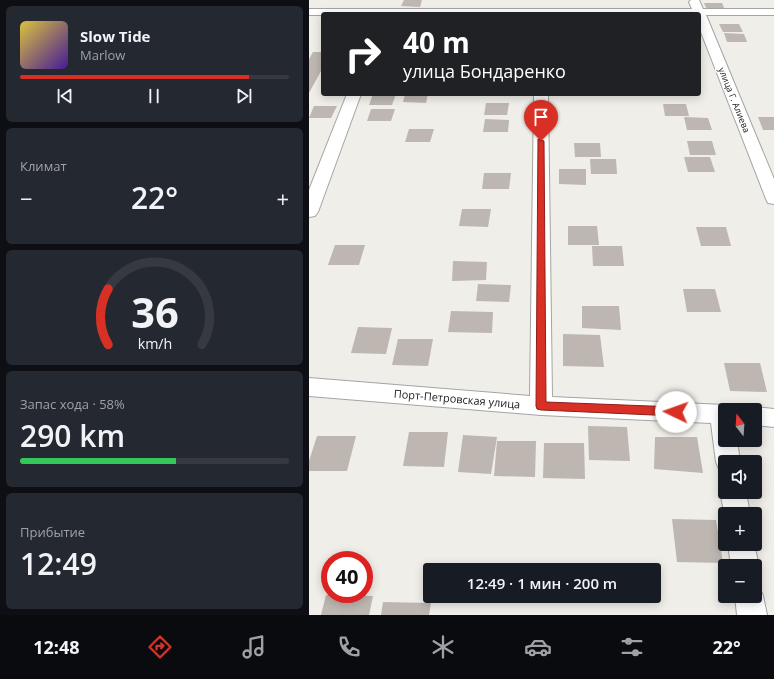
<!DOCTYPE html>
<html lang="ru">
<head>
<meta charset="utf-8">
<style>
	body { margin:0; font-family:"Open Sans",sans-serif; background:#242831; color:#f1f3f6; height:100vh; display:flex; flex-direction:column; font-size:15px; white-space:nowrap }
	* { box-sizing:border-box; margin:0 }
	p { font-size:13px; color:#9ea1a6 }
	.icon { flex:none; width:22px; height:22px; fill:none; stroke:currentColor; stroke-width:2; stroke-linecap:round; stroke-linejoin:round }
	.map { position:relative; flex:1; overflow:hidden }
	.side { display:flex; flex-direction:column; gap:6px; padding:6px; background:#0d0f14; width:309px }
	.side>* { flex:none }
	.banner { position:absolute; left:12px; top:12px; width:380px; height:84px; border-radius:4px; box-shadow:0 2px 10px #0003; background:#202124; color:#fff; overflow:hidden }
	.needle { width:26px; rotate:343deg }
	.tools { position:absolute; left:409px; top:403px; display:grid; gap:8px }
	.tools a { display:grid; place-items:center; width:44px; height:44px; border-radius:4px; background:#171b24; box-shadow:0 2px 10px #0003; font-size:20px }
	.speed { position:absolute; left:12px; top:551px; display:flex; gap:8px; font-size:20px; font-weight:700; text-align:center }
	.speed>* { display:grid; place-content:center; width:52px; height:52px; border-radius:50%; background:#171b24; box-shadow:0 2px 10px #0003; line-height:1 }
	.speed .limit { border:6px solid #d22; background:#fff; color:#111 }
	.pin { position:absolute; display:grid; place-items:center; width:34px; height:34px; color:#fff; margin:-41px -17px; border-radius:50% 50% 50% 0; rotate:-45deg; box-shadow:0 0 4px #0007 }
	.pin .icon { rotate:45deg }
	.me { position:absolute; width:44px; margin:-22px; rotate:273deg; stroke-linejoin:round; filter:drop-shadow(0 0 3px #0008) }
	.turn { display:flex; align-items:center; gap:14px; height:84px; padding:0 16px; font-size:18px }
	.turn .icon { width:52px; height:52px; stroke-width:2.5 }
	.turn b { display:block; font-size:28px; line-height:34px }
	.big { font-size:30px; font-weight:600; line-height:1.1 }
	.side .card { flex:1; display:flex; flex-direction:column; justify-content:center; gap:6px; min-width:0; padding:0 14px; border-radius:6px; background:#242831 }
	.side .dial { align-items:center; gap:0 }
	.dial svg { height:104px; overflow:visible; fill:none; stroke:#363941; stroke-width:7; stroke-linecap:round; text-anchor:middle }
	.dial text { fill:#f1f3f6; stroke:none }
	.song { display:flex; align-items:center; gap:12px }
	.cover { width:48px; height:48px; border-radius:6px; background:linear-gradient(135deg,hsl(50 70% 55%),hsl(260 70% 35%)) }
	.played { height:4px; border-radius:2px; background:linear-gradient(90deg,#d93025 85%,#363941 85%) }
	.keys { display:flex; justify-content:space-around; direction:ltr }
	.heat { display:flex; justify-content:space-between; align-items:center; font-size:22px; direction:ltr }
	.charge { height:6px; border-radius:3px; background:linear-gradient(90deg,#34c759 58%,#363941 0) }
	.trip { position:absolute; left:114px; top:563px; width:238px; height:40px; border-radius:4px; background:#171b24; box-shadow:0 2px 10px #0003; font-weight:600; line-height:40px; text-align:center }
	.dock { display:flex; height:64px; justify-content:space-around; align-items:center; background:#090b0e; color:#9ea1a6 }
	.dock .icon { width:28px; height:28px }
	.dock .selected { color:#d93025 }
	.dock b { font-size:18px; color:#f1f3f6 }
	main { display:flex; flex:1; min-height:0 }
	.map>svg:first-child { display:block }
	.building { fill:#bdb6b1 }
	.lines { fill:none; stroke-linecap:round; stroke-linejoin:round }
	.minor-casing { stroke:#a4a4a4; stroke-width:2 }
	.minor { fill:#fff; fill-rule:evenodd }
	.route { fill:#d93025; stroke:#8d1f18 }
	.labels { text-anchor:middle; stroke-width:3; stroke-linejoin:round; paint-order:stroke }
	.far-street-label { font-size:9px; fill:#202020; stroke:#fff }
	.street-label { font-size:11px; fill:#202020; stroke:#fff }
</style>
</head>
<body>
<main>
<section class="side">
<div class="card">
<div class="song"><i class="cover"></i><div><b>Slow Tide</b><p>Marlow</p></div></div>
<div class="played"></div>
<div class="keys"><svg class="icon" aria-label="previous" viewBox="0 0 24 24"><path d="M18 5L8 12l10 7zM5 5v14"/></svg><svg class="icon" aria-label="pause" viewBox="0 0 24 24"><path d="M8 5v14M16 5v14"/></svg><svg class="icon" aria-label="next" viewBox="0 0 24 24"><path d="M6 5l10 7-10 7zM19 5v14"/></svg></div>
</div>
<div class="card"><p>Климат</p>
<div class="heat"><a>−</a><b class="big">22°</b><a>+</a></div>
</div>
<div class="card dial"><svg viewBox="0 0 100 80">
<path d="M14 69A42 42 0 1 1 86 69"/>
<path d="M14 69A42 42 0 0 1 14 26" stroke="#d93025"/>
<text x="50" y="56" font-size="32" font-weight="700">36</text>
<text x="50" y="72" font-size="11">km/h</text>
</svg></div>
<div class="card"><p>Запас хода · 58%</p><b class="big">290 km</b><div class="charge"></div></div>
<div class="card"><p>Прибытие</p><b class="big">12:49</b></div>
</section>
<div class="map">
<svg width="465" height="615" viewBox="0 0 465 615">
	<rect width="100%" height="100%" fill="#f0eee8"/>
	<g class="building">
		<polygon points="95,0 113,0 111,7 92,6"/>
		<polygon points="395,3 413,3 416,10 398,10"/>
		<polygon points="410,24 430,24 434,32 414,32"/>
		<polygon points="415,33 435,34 438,42 418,42"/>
		<polygon points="4,52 14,52 14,71 12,71 0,93 0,59"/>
		<polygon points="64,94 87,94 83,105 60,105"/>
		<polygon points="96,94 119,94 117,103 94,102"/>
		<polygon points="177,103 200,103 198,115 175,115"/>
		<polygon points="354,104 377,104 380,116 356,116"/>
		<polygon points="5,106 28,106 22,118 0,118"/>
		<polygon points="62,109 86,109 82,121 58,121"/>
		<polygon points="375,117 399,118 403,130 378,130"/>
		<polygon points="449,117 465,117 465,130 454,130"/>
		<polygon points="176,119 200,120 199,132 174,132"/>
		<polygon points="100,129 125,129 121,142 96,142"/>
		<polygon points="378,141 403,141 407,155 381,155"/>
		<polygon points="265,143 291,143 292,157 266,157"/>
		<polygon points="375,157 401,157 406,172 379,172"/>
		<polygon points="281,159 307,159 308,174 282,174"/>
		<polygon points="250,169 277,169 277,185 250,184"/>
		<polygon points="175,173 202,173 200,189 173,189"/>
		<polygon points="153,209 182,209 179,227 150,226"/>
		<polygon points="259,226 288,226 290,245 259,245"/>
		<polygon points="387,227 417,227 422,246 392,246"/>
		<polygon points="26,245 56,245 50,265 19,265"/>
		<polygon points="283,246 313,246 315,266 284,266"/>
		<polygon points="144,261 178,262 177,280 143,281"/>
		<polygon points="169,284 202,285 200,302 167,301"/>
		<polygon points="374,289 406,289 412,312 378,312"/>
		<polygon points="273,306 310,306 312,330 273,328"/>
		<polygon points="142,311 184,312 183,333 139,332"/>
		<polygon points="49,327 83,328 77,354 42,353"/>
		<polygon points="254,334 291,335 295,367 254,366"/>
		<polygon points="89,339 124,339 119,366 83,365"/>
		<polygon points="415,363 451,363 458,392 421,391"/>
		<polygon points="279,426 318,427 321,461 280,460"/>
		<polygon points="100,432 139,432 135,467 94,466"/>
		<polygon points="154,435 188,437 182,474 149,472"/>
		<polygon points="8,436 47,436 38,471 0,471 0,461"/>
		<polygon points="346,437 388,437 394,473 345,469"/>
		<polygon points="188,441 227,441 226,477 185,476"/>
		<polygon points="235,443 275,443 276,479 234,478"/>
		<polygon points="363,519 407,520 414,563 368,562"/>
		<polygon points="17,595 64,596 60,615 12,615"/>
		<polygon points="74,602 122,603 120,615 72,615"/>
	</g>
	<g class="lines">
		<defs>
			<g id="minor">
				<polygon points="382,0 390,0 394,9 465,9 465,15 397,15 465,179 465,204 459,203 457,199 390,27 390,14 14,14 14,15 0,15 0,9 383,9 380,2"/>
				<polygon points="38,94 52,94 9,212 6,216 0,217 0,190"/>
				<polygon points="225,94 239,94 243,397 416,405 424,407 426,410 416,410 416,440 428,440 431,462 416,462 416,471 410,469 407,462 402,423 232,415 0,396 0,378 221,396"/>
				<polygon points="446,407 465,409 465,427 446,425 446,410 437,410"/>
				<polygon points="415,484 416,492 437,492 441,514 416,514 416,516 411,492"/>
				<polygon points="419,544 445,544 450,566 446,575 446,566 422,566"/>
				<polygon points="446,584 450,586 454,596 458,615 428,615 426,596 446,596"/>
			</g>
		</defs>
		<use href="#minor" class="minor-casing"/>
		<use href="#minor" class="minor"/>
	</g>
	<polygon class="route" points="229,139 235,141 237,402 367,407 371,409 372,412 371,415 367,416 232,410 228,409 227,406"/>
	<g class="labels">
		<g class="far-street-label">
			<text transform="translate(425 100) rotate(68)" y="3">улица Г. Алиева</text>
		</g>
		<g class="street-label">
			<text transform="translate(148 399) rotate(5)" y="4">Порт-Петровская улица</text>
		</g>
	</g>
</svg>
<div class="tools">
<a><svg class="needle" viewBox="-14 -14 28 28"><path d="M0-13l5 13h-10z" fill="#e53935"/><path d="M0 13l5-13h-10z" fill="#9ea1a6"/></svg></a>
<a><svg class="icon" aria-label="sound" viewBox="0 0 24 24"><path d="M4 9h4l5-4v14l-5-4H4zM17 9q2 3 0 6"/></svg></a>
<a>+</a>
<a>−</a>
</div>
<div class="speed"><div class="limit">40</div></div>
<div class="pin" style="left:232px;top:141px;background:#d93025"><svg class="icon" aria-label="arrive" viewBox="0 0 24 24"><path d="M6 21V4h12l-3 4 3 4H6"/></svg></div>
<svg class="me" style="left:367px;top:412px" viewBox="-20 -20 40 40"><circle r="19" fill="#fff"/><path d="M0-13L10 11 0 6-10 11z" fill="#d93025"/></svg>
<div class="trip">12:49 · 1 мин · 200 m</div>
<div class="banner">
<div class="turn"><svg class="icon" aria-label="right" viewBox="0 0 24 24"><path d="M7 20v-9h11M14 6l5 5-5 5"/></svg><div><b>40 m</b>улица Бондаренко</div></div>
</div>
</div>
</main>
<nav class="dock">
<b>12:48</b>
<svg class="icon selected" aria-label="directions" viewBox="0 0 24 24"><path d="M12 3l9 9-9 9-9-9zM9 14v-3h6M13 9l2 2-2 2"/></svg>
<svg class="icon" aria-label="music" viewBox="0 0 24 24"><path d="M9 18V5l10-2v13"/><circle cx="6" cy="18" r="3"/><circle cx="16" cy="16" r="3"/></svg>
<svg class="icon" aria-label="phone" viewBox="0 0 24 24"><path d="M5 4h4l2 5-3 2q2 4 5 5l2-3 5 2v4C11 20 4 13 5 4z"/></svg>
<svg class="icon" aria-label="climate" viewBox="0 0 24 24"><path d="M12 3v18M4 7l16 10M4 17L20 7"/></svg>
<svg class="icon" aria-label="car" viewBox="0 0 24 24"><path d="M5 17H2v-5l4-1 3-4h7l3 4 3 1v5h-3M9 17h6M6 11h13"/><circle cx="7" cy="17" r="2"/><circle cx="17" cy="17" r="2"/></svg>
<svg class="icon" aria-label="filters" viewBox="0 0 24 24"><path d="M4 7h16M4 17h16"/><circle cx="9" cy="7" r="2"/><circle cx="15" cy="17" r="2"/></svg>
<b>22°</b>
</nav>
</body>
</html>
